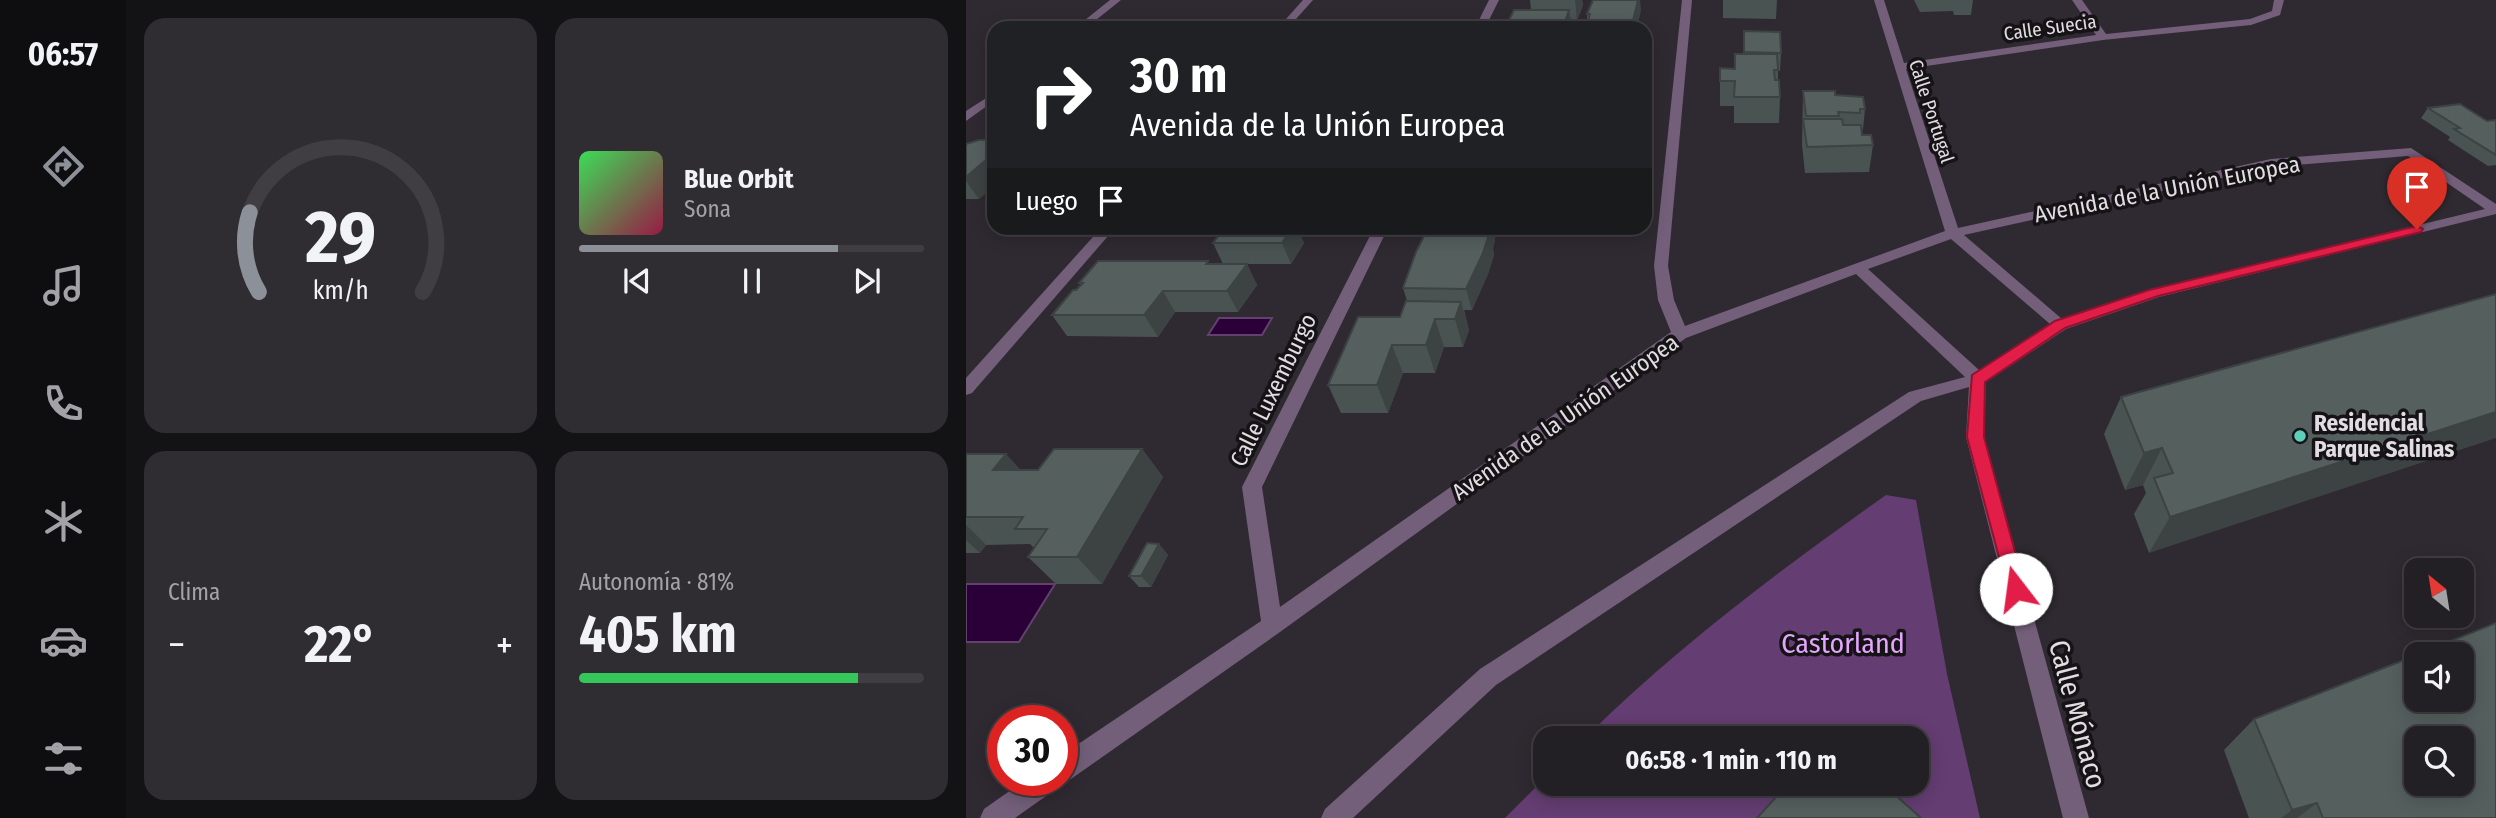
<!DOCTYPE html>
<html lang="es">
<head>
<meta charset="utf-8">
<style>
	body { margin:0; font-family:"Fira Sans Condensed",sans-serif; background:#2f2d32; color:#f1f3f6; height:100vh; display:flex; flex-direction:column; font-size:26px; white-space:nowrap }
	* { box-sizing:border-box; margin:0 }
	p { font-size:23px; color:#a3a3a7 }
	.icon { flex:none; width:38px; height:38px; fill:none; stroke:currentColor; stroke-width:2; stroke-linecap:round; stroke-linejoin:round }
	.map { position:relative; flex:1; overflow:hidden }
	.side { display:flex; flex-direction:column; gap:18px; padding:18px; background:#131214; width:840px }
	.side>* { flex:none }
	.guide { position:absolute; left:21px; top:21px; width:665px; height:214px; border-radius:21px; box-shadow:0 4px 18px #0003,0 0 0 2px #403e42; background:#202124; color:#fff; overflow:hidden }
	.needle { width:46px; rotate:330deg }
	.buttons { position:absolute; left:1438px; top:558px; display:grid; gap:14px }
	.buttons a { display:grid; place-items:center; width:70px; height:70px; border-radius:14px; background:#232025; box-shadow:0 4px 18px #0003,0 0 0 2px #403e42; font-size:35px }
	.speed { position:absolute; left:21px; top:705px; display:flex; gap:14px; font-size:35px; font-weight:700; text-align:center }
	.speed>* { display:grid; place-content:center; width:91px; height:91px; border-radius:50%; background:#232025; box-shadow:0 4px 18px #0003,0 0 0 2px #403e42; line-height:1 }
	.speed .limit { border:10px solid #d22; background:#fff; color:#111 }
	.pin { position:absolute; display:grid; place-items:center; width:60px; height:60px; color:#fff; margin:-72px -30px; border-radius:50% 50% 50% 0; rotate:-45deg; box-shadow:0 0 7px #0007 }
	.pin .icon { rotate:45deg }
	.me { position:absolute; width:77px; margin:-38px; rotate:345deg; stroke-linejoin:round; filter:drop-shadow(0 0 5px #0008) }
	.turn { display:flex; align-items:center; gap:24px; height:147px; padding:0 28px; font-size:32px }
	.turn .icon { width:91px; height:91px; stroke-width:2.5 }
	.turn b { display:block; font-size:49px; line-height:60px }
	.then { display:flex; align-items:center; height:66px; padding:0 28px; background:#0003; gap:14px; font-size:26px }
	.big { font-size:52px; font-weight:700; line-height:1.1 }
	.side .card { flex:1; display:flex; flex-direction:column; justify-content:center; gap:10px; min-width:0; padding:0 24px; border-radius:21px; background:#2f2d32 }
	.side .dial { align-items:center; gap:0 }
	.dial svg { height:182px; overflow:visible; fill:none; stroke:#403e42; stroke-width:7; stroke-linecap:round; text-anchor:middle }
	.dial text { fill:#f1f3f6; stroke:none }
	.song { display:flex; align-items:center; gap:21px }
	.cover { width:84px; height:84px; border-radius:10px; background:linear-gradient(135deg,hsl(130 70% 55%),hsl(340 70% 35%)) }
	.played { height:7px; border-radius:4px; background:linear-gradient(90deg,#8c9099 75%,#403e42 75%) }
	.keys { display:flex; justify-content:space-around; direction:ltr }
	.heat { display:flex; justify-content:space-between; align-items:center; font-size:38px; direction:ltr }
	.charge { height:10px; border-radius:5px; background:linear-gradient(90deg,#34c759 81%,#403e42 0) }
	.side .tiles { flex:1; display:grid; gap:18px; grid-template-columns:repeat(2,1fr) }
	.trip { position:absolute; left:567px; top:726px; width:396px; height:70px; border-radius:21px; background:#232025; box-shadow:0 4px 18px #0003,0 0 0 2px #403e42; font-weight:700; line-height:70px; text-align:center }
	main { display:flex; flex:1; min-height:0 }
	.menu { display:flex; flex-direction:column; width:126px; justify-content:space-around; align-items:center; background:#0e0d0f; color:#a3a3a7 }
	.menu .icon { width:49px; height:49px }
	.menu .selected { color:#8c9099 }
	.menu b { font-size:32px; color:#f1f3f6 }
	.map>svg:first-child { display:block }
	.green { fill:#643d72 }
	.water { fill:#2b0039; stroke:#62426c; stroke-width:2 }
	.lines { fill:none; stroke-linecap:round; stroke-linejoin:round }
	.minor { fill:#735f7a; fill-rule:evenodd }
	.wall { fill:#495351 }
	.shaded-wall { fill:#3c4342 }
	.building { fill:#55605e; stroke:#3c4342; stroke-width:2; fill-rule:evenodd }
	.route { fill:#e11d48; stroke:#92132f; stroke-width:2 }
	.poi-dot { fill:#5dceb9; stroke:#161316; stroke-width:2.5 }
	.labels { text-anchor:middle; stroke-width:7; stroke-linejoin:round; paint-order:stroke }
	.far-street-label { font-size:19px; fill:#e1dde2; stroke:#161316 }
	.street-label { font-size:23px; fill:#e1dde2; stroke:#161316 }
	.poi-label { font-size:23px; font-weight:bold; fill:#e1dde2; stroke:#161316; text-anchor:start }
	.near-park-label { font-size:28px; fill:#e5a5fd; stroke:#161316 }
	.near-street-label { font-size:28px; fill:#e1dde2; stroke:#161316 }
</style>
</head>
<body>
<main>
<nav class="menu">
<b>06:57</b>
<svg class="icon selected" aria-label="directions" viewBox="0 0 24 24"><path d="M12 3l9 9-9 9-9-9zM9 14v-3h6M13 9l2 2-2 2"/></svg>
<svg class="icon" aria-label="music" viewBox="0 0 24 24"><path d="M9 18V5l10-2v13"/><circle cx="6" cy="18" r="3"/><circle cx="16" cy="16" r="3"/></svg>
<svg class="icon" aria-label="phone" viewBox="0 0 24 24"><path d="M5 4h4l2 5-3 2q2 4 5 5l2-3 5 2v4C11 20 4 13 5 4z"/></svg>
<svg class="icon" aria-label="climate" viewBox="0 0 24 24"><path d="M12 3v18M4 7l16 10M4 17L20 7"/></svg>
<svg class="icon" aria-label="car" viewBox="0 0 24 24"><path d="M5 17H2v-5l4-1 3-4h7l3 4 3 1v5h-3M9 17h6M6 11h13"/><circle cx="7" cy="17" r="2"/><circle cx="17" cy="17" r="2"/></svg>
<svg class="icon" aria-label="filters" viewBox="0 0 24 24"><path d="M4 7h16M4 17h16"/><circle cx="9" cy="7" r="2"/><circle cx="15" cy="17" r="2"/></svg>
</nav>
<section class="side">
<div class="tiles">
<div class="card dial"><svg viewBox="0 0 100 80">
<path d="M14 69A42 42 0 1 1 86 69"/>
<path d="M14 69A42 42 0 0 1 10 34" stroke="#8c9099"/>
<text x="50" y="56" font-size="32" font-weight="700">29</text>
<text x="50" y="72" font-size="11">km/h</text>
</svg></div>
<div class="card">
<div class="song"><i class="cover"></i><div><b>Blue Orbit</b><p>Sona</p></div></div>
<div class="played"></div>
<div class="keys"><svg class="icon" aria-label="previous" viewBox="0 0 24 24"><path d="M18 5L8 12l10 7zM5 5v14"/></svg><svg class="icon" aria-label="pause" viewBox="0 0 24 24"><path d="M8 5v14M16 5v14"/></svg><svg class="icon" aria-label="next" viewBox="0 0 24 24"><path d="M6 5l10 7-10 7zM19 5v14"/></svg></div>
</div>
<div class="card"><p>Clima</p>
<div class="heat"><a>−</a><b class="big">22°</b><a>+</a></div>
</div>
<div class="card"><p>Autonomía · 81%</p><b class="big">405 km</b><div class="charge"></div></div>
</div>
</section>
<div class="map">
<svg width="1530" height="818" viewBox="0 0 1530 818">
	<rect width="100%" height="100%" fill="#2f2a31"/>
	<path class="green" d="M920,495l30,5 31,174 33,144h-475l40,-40v6h371v-46h-331c92,-91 195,-168 301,-243z"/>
	<g class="water">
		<polygon points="253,318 306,318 296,335 242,335"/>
		<polygon points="0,584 89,584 53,642 0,642"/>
	</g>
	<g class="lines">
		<g class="minor">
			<polygon points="144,0 155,0 120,28 109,28"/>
			<polygon points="337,0 347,0 322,28 312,28"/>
			<polygon points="523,0 533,0 519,28 509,28"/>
			<path d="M716,0h10l-24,266 6,34 11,26 260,-95 -71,-231h10l20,63 192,-28 -24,-35h10l24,34 144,-15 22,-8 2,-11h10l-4,15 -29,10 -148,15 -197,29 52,159 313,-69 140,-11 85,56v10l-337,83 -93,32 -80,53 -2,55 105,381h-26l-97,-381 3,-50 -48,14 -425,284 -143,133h-32l4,-9 155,-140 429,-277 56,-15 -109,-103 -170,64 -406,294 -209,147 -9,3 -3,-1 -3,8 -41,29h-35l4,-9 41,-29h37v-25l199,-134 -19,-134 132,-259h14l-126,259 18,120 391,-275 -13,-32 -4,-34zM1442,156l77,53 -336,81 -87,29 -98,-84 307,-68zM985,239l99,85 -71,46 -111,-101z"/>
			<polygon points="28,93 28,101 0,121 0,111"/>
			<polygon points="135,228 149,228 6,393 0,395 0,378"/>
		</g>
	</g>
	<g class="wall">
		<polygon points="564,0 616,0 617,5 611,21 605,21 606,28 539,28 565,10"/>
		<polygon points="757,0 811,0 810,19 757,18"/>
		<polygon points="948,0 1007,0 1005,15 988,15 987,11 954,12"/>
		<polygon points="675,9 671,28 621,28 621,14"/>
		<polygon points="778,31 815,53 814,71 812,71 812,80 814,97 813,123 768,123 768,106 754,106 754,68 769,69 778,54"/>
		<polygon points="837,91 869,95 899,109 897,129 895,129 896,135 907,145 903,172 839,173 836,145"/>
		<polygon points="1462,108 1521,121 1530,120 1530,165 1522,166 1482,140 1484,137 1455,118"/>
		<polygon points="28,140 28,186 13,199 0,199 0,144"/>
		<polygon points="258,228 341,228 337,235 334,235 338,243 325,264 281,264 291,285 272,312 209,312 192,337 101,336 86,315 115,285 113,283 243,264 257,264 247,243"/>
		<polygon points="462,228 527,228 529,240 527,248 528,255 522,274 506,310 498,310 503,330 497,347 478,347 469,373 437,373 422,413 375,413 362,385 434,317 441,301 437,288"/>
		<polygon points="1530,294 1183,553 1168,514 1180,493 1177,485 1159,490 1138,434 1155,397"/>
		<polygon points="176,449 197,477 136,584 90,584 62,557 68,548 64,544 20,545 14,553 0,553 0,454 54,470 72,470"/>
		<polygon points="193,544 202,555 185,587 173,587 163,576"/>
		<polygon points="1288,719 1530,818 1283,818 1258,750"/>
	</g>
	<g class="shaded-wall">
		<polygon points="609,0 616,0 617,5 611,21"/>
		<polygon points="672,0 674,0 675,9 671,28 667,28"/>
		<polygon points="603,10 606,28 597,28"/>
		<polygon points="28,153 28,186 13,199 0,181 0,177"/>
		<polygon points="326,228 331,228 338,243 325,264 316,243"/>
		<polygon points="334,228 341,228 337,235"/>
		<polygon points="521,228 527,228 529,240 527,248 528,255 522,274 506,310 500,289"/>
		<polygon points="281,264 291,285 272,312 261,291"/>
		<polygon points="197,291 209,312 192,337 178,315"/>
		<polygon points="495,302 503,330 497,347 489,319"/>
		<polygon points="469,319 478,347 469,373 460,345"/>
		<polygon points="426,345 437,373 422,413 411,385"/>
		<polygon points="1530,412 1530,438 1183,553 1204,517"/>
		<polygon points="1196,448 1177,485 1159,490 1178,453"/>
		<polygon points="176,449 197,477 136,584 111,557"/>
		<polygon points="40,454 66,482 27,470"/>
		<polygon points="0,525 20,545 14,553 0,540"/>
		<polygon points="193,544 202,555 185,587 175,576"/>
		<polygon points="1351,803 1331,818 1315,818 1326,810"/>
	</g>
	<g class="building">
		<polygon points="627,0 672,0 666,25 621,25 624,14 621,14"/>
		<polygon points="548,10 603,10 597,28 539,28"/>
		<polygon points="778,31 814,32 815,53 778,52"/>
		<polygon points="769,54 811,54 812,70 808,70 809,80 813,80 814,97 768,97 769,81 754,81 754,68 769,69"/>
		<polygon points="837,91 869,91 869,95 897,97 899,109 894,109 894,113 872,112 873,116 840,116"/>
		<polygon points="1494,104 1521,121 1530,120 1530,155 1488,129 1494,128 1462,108"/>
		<polygon points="837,119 876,119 877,125 895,125 896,135 905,135 907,145 841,147"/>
		<polygon points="13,140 28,140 28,153 0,177 0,144"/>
		<polygon points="258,228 326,228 316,243 247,243"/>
		<polygon points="462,228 521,228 519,234 523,234 517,253 500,289 437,288 450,252"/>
		<polygon points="132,261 242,261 240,264 281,264 261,291 197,291 178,315 86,315 107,290 110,290 117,283 113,283"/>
		<polygon points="1530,294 1530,412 1204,517 1188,478 1207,473 1196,448 1178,453 1155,397"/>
		<polygon points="440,301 495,302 489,319 469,319 460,345 426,345 411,385 362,385 392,317 434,317"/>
		<polygon points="88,449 176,449 111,557 62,557 81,529 49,529 57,517 0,517 0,454 40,454 27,470 72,470"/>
		<polygon points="181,543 193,544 175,576 163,576"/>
		<path d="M1530,623v195h-173l-6,-15 -25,7 -38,-91 163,-64v45h45v-46h-44zM1451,738h45v46h-45z"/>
		<polygon points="822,784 917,784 955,818 791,818"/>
	</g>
	<polygon class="route" points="1451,226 1457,229 1455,232 1192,296 1099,328 1019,382 1018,437 1059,589 1057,595 1050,598 1043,595 1001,437 1006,375 1089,321 1183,290"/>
	<circle class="poi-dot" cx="1334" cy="436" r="7"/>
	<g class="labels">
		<g class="far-street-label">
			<text transform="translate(1084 27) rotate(-8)" y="7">Calle Suecia</text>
			<text transform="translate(966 111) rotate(72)" y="7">Calle Portugal</text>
		</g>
		<g class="street-label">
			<text transform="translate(1201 189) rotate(-11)" y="8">Avenida de la Unión Europea</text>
			<text transform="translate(307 390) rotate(-64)" y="8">Calle Luxemburgo</text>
			<text transform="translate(599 417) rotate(-35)" y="8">Avenida de la Unión Europea</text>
		</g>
		<g class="poi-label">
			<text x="1348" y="431">Residencial<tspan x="1348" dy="26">Parque Salinas</tspan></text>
		</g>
		<g class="near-park-label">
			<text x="877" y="653">Castorland</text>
		</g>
		<g class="near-street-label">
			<text transform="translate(1112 714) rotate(75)" y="10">Calle Mónaco</text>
		</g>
	</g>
</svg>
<div class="buttons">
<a><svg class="needle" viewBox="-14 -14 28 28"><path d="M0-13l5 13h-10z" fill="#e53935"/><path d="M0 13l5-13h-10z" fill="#a3a3a7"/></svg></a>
<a><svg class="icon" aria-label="sound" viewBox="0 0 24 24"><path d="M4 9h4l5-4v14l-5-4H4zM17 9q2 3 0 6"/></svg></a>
<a><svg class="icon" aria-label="search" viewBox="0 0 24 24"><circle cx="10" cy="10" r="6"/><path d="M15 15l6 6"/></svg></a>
</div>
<div class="speed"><div class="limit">30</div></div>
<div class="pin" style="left:1451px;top:229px;background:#d93025"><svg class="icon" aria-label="arrive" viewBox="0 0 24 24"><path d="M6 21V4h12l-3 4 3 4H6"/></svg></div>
<svg class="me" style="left:1050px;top:589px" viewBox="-20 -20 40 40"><circle r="19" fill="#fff"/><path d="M0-13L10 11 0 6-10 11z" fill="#e11d48"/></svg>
<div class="trip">06:58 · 1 min · 110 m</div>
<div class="guide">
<div class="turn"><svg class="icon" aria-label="right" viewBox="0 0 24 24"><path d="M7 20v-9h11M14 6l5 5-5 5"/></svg><div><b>30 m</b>Avenida de la Unión Europea</div></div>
<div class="then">Luego<svg class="icon" aria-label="arrive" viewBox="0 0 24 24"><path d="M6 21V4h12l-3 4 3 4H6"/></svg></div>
</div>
</div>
</main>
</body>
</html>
